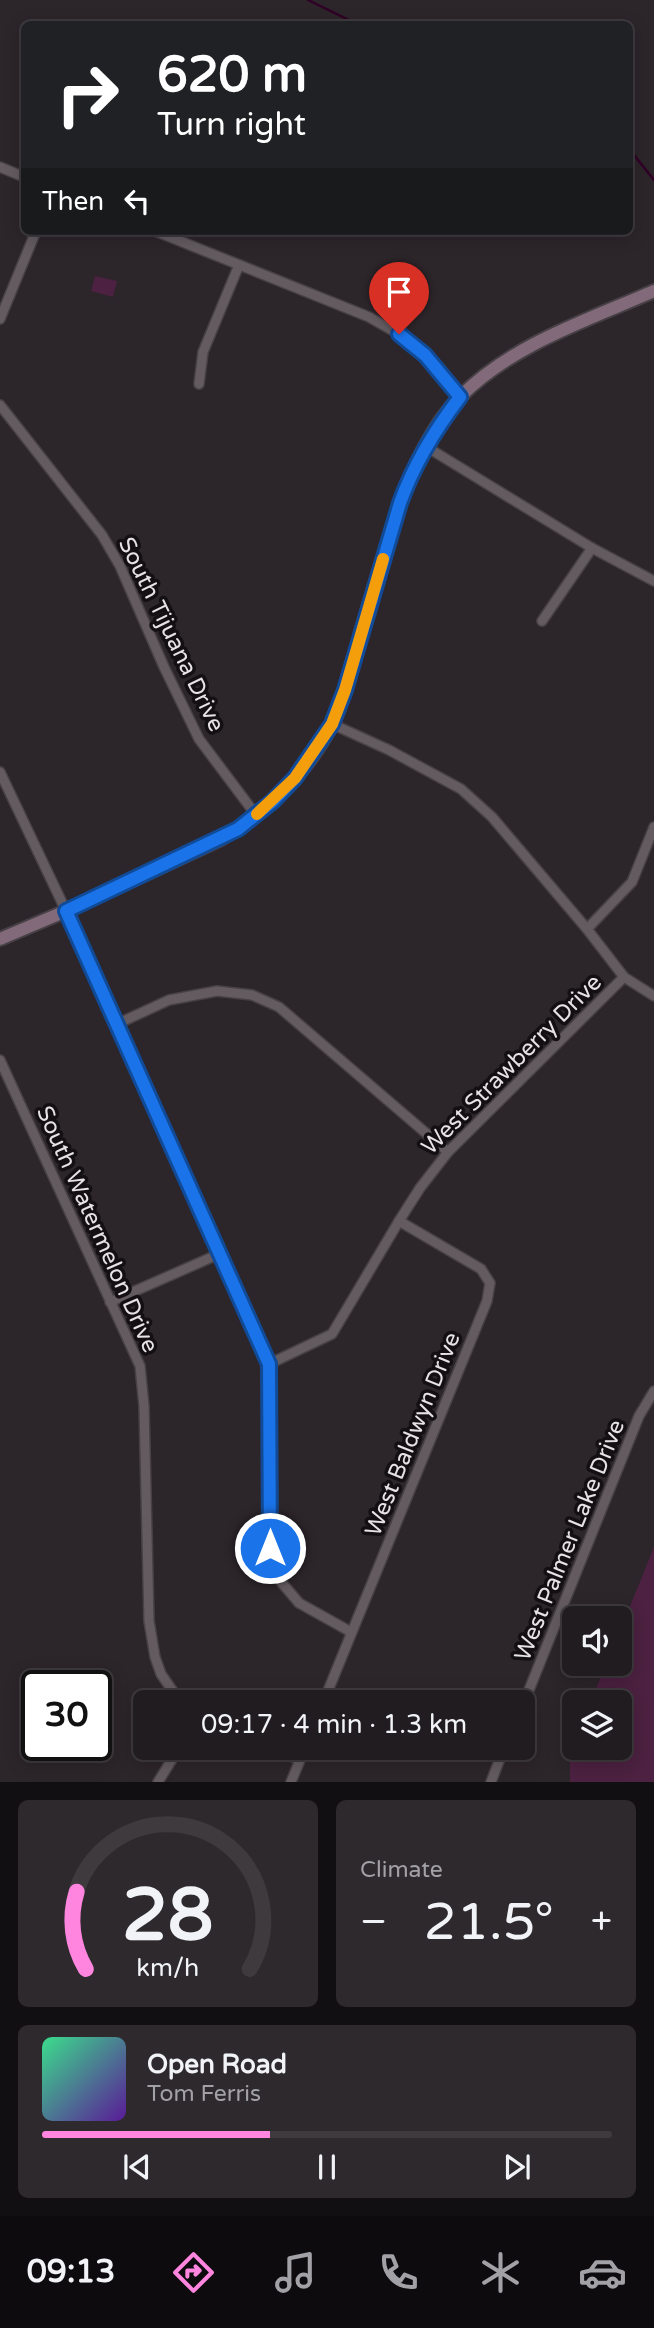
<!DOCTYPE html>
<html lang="en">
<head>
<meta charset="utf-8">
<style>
	body { margin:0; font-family:"Varela Round",sans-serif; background:#2d292d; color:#f1f3f6; height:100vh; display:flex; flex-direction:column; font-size:26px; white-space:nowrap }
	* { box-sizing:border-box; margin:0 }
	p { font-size:23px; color:#a2a1a5 }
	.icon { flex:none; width:38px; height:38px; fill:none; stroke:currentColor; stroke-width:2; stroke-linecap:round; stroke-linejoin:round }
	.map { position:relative; height:1782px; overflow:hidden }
	.drawer { display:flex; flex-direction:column; gap:18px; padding:18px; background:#120f12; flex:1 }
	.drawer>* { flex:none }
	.top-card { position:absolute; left:21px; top:21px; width:612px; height:214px; border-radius:10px; box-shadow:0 4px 18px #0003,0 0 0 2px #3e3a3e; background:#202124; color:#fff; overflow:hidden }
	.tools { position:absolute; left:562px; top:1606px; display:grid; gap:14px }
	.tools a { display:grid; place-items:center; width:70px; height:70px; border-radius:10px; background:#211c20; box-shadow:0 4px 18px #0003,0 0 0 2px #3e3a3e; font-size:35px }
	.speed { position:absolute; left:21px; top:1670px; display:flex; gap:14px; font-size:35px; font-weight:700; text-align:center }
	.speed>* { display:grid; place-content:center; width:91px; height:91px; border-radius:50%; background:#211c20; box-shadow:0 4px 18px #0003,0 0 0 2px #3e3a3e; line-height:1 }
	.speed .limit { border:4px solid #111; border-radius:10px; background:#fff; color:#111 }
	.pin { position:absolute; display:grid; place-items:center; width:60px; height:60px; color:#fff; margin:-72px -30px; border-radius:50% 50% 50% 0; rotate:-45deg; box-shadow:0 0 7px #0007 }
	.pin .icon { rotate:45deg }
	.me { position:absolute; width:77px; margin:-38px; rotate:0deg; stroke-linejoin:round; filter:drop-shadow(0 0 5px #0008) }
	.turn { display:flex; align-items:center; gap:24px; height:147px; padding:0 21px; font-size:32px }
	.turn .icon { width:91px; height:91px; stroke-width:2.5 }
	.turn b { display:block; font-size:49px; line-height:60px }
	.then { display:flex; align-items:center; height:66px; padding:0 21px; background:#0003; gap:14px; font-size:26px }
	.big { font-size:52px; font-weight:600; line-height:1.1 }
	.drawer .card { flex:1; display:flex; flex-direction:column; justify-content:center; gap:10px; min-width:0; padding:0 24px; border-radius:10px; background:#2d292d }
	.drawer .dial { align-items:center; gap:0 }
	.dial svg { height:182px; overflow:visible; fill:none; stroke:#3e3a3e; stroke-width:7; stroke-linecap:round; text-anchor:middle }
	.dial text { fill:#f1f3f6; stroke:none }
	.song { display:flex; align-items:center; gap:21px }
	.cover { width:84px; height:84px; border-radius:10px; background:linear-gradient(135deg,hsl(150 70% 55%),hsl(270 70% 35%)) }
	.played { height:7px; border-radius:4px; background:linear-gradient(90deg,#ff85df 40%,#3e3a3e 40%) }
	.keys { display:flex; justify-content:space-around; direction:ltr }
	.heat { display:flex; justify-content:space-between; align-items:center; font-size:38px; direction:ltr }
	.drawer .tiles { flex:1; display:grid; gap:18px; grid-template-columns:1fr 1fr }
	.card:last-child { grid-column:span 2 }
	.trip { position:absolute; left:133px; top:1690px; width:402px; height:70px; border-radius:10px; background:#211c20; box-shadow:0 4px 18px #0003,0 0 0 2px #3e3a3e; font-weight:600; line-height:70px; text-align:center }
	.menu { display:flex; height:112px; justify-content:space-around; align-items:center; background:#0d0b0d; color:#a2a1a5 }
	.menu .icon { width:49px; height:49px }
	.menu .selected { color:#ff85df }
	.menu b { font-size:32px; color:#f1f3f6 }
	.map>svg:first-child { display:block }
	.grass { fill:#4c2141 }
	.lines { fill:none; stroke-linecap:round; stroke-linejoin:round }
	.stream { stroke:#300026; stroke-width:2.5 }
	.street-casing { stroke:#474145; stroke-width:12 }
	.secondary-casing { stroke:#474145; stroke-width:16 }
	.street { stroke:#635b60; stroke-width:9 }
	.secondary { stroke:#826a7b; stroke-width:12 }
	.route-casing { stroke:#114b97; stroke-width:18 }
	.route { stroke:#1a73e8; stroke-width:12 }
	.slow { stroke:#f59e0b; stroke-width:12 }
	.labels { text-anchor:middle; stroke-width:7; stroke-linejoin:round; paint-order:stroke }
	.street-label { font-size:23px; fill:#e7e2e5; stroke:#130f12 }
</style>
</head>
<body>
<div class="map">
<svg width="654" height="1782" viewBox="0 0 654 1782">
	<rect width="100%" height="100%" fill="#2c252a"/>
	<g class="grass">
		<polygon points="95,276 117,281 113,297 91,291"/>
		<polygon points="654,1547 654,1782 570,1782 570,1752 574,1742 574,1748 620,1748 620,1703 590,1703 606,1664 620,1664 620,1631"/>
	</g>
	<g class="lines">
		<g class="stream">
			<polyline points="308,0 357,24"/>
			<polyline points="630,150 654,180"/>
		</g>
		<defs>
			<g id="street">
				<polyline points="0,167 24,177"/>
				<polyline points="155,231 369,317 399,334 425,355 460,397"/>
				<polyline points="0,319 36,231"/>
				<polyline points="199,384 203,352 239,265"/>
				<polyline points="0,405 102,535 120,566 164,667 199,739 256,815"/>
				<polyline points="425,446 592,548 654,581"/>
				<polyline points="542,621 592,548"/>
				<polyline points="332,724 389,750 461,789 492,817 587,929 624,977 654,996"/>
				<polyline points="0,772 66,911 269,1364 270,1548 282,1583 299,1603 351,1632"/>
				<polyline points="587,929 632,882 654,827"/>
				<polyline points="117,1024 169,1000 217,991 252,995 279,1007 448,1152"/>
				<polyline points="0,1060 140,1366 144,1406 149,1621 155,1657 161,1674 181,1703"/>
				<polyline points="110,1302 219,1254"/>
				<polyline points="269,1364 332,1334 399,1221 420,1188 448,1152 624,977"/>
				<polyline points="323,1703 487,1301 490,1283 481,1269 399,1221"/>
				<polyline points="523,1705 639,1416 654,1391"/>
				<polyline points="271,1748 300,1760"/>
				<polyline points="158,1782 179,1748"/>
				<polyline points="291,1782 305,1748"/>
				<polyline points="491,1782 504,1748"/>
			</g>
			<path id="secondary" d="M0,939l66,-28 155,-72c45,-27 87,-67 111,-115 14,-28 21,-61 29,-92 12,-43 26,-86 39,-129 14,-37 32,-78 61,-107 52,-52 127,-76 193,-105"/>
		</defs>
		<use href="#street" class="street-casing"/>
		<use href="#secondary" class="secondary-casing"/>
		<use href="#street" class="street"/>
		<use href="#secondary" class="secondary"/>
	</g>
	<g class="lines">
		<defs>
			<path id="route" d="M270,1548l-1,-184 -203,-453 172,-82 35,-28 22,-23 37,-54 13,-34 55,-187c14,-39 34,-72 60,-106l-35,-42 -26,-21"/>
		</defs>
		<use href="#route" class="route-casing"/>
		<use href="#route" class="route"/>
		<polyline class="slow" points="257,814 295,778 332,724 345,690 383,559"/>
	</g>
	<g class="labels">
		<g class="street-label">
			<text transform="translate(172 634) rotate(64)" y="8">South Tijuana Drive</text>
			<text transform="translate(511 1064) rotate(-45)" y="8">West Strawberry Drive</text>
			<text transform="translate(98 1229) rotate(66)" y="8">South Watermelon Drive</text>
			<text transform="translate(412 1434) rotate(-68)" y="8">West Baldwyn Drive</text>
			<text transform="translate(569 1540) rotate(-68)" y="8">West Palmer Lake Drive</text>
		</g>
	</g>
</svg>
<div class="tools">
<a><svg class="icon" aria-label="sound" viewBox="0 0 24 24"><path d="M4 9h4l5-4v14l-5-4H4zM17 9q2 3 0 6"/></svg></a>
<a><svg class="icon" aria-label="layers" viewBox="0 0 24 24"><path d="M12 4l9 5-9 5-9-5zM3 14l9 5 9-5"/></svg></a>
</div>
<div class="speed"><div class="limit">30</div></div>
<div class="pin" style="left:399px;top:334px;background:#d93025"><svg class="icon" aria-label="arrive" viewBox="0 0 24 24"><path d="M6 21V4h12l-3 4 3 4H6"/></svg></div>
<svg class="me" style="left:270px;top:1548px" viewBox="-20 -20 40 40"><circle r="17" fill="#1a73e8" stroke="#fff" stroke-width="3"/><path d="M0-11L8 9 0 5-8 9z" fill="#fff"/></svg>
<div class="trip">09:17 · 4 min · 1.3 km</div>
<div class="top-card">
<div class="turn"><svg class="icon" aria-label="right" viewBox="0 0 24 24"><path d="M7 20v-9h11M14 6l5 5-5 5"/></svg><div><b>620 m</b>Turn right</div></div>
<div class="then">Then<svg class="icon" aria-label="left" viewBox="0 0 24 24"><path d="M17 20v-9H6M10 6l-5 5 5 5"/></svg></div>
</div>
</div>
<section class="drawer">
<div class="tiles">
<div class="card dial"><svg viewBox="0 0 100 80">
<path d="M14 69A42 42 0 1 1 86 69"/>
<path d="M14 69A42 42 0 0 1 10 35" stroke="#ff85df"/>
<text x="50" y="56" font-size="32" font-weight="700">28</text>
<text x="50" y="72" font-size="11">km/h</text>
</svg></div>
<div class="card"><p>Climate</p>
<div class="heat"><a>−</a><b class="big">21.5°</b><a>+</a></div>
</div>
<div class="card">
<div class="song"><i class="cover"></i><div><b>Open Road</b><p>Tom Ferris</p></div></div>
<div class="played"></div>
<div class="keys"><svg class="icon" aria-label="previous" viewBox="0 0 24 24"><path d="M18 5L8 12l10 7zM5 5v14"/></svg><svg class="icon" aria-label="pause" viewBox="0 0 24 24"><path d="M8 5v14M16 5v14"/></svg><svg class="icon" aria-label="next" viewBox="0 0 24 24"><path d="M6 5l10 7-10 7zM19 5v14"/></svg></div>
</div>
</div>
</section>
<nav class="menu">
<b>09:13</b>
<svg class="icon selected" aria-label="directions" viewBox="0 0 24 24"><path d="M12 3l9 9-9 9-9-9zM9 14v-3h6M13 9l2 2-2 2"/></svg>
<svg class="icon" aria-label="music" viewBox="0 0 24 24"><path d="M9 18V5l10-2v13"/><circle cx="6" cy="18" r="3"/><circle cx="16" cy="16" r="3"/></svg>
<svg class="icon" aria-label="phone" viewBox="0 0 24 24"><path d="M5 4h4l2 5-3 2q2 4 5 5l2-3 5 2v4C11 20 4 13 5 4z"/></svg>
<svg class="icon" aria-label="climate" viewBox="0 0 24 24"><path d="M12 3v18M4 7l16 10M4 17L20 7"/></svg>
<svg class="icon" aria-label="car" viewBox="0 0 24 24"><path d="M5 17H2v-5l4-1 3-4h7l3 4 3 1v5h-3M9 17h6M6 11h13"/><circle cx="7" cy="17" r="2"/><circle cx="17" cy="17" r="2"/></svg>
</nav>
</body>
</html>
